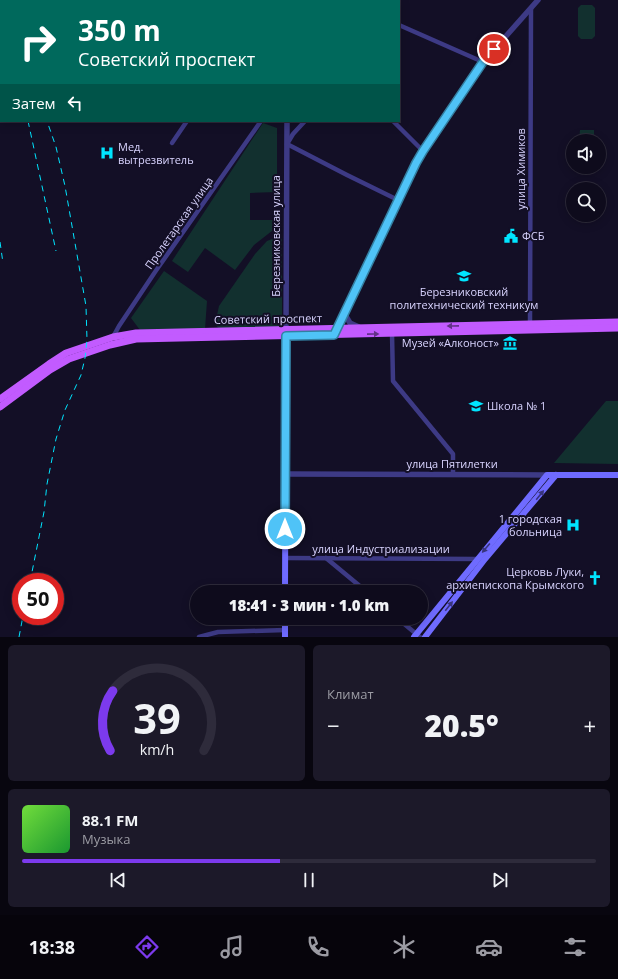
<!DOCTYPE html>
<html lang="ru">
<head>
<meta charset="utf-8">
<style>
	body { margin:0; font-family:"Open Sans",sans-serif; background:#1c1929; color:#f1f3f6; height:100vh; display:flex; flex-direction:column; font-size:15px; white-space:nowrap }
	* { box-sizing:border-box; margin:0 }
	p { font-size:13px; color:#9b9ba3 }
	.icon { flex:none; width:22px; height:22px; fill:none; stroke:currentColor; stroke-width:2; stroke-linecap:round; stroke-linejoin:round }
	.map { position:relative; height:637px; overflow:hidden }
	.sheet { display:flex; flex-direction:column; gap:8px; padding:8px; background:#08060f; flex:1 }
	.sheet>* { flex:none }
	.hud { position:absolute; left:0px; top:0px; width:400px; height:122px; box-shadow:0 2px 10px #0003,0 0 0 1px #2e2b3b; background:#00695c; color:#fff; overflow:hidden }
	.fabs { position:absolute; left:566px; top:134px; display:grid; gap:8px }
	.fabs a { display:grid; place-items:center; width:40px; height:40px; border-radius:50%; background:#0e0b1c; box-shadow:0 2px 10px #0003,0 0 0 1px #2e2b3b; font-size:20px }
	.speed { position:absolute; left:12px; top:573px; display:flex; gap:8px; font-size:20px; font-weight:700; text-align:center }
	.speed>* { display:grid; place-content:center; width:52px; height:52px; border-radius:50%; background:#0e0b1c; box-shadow:0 2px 10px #0003,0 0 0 1px #2e2b3b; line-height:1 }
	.speed .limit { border:6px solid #d22; background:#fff; color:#111 }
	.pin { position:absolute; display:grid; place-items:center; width:34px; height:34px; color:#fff; margin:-17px; border:2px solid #fff; border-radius:50%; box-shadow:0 1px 4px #0007 }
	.me { position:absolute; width:44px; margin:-22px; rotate:0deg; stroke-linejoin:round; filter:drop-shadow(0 0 3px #0008) }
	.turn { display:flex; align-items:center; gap:14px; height:84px; padding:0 12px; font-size:18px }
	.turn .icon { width:52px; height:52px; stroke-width:2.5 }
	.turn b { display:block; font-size:28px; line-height:34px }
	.then { display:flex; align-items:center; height:38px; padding:0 12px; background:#0003; gap:8px; font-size:15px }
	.big { font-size:30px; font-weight:800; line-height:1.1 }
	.sheet .tile { flex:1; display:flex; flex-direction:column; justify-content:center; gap:6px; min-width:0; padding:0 14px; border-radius:6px; background:#1c1929 }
	.sheet .dial { align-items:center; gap:0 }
	.dial svg { height:104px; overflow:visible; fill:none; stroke:#2e2b3b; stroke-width:7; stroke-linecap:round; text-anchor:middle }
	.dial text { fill:#f1f3f6; stroke:none }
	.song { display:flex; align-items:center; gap:12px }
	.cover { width:48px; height:48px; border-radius:6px; background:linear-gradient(135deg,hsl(100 70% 55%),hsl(130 70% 35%)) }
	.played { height:4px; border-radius:2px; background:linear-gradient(90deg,#7c3aed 45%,#2e2b3b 45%) }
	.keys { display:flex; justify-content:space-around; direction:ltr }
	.heat { display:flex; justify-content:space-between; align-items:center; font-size:22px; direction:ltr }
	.sheet .tiles { flex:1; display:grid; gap:8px; grid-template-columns:1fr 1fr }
	.tile:last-child { grid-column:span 2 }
	.trip { position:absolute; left:190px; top:585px; width:238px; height:40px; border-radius:20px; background:#0e0b1c; box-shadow:0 2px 10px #0003,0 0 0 1px #2e2b3b; font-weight:800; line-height:40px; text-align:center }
	.dock { display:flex; height:64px; justify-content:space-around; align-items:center; background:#06040b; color:#9b9ba3 }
	.dock .icon { width:28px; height:28px }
	.dock .selected { color:#7c3aed }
	.dock b { font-size:18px; color:#f1f3f6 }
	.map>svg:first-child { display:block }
	.green { fill:#12302f }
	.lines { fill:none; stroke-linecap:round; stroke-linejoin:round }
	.minor { stroke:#3d3a85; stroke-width:4.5 }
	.tertiary { stroke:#3d3a85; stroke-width:5.5 }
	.secondary { stroke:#6f6bff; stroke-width:6 }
	.primary { stroke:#c25bff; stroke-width:7 }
	.rail { stroke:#00e5ff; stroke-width:1; stroke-dasharray:6 5; stroke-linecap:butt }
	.oneway { fill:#623188 }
	.oneway2 { fill:#38347d }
	.route-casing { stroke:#337fa1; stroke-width:10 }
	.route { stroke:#4fc3f7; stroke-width:7 }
	.labels { text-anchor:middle; stroke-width:4; stroke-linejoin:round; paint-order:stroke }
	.poi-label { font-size:11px; fill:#d9d4ff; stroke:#130f26; text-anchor:start }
	.street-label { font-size:11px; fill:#d9d4ff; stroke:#130f26 }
</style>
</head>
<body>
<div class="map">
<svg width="618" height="637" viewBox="0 0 618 637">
	<rect width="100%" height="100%" fill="#130f26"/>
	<g class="green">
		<polygon points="581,5 592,5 595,8 595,36 592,39 581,39 578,36 578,8"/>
		<polygon points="263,123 277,128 277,192 250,193 250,220 277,220 277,227 254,245 235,270 205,248 188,272 172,261"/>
		<polygon points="580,130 594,130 594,141 579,141"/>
		<polygon points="282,235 282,328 219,329 215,324 219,306 255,254 267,241"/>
		<polygon points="164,271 207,301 205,329 140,330 131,318"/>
		<polygon points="606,401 618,401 618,464 554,463"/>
	</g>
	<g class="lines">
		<g class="minor">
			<polyline points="377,1 377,0"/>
			<polyline points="399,25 483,62"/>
			<polyline points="305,121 293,134 287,144 347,175 398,200"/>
			<polyline points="393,121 423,151"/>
			<polyline points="172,143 187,121"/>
			<polyline points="530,326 531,8"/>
			<polyline points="392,333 393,381 453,454 453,474"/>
			<polyline points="113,337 119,326 155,272 261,121"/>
			<polyline points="285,558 477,559"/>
			<polyline points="326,558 367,592"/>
			<polyline points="397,618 420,637"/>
			<polyline points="199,637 218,632 285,630"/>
		</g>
		<g class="tertiary">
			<polyline points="288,1 288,0"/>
			<polyline points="344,313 350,323 359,327"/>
			<polyline points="286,330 287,121"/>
			<polyline points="336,331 423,151 483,62 538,0"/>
			<polyline points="286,474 547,475"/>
		</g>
		<g class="secondary">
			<polyline points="285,592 286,332"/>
			<polyline points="285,637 285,618"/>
			<polyline points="414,637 547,475 618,475"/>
			<polyline points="425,637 485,559 556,475"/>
		</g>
		<g class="primary">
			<polyline points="0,399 49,364 66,353 113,337 136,333 618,322"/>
			<polyline points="0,407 50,370 69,359 110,345 136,339 618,328"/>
		</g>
		<g class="rail">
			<polyline points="8,1 9,0"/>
			<polyline points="39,1 40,0"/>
			<polyline points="0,15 1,13"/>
			<polyline points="0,62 1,60"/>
			<polyline points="28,121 56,251"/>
			<polyline points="0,242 3,263"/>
			<polyline points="30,582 44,512 47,484 56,439 65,410 81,375 85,358 87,340 86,306 65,186 56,147 47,121"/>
			<polyline points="19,637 23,616"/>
		</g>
	</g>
	<defs><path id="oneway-solid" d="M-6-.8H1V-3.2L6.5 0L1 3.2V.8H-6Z"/></defs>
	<g class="oneway">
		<use href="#oneway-solid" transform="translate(453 326) rotate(179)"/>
		<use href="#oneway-solid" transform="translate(373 334) rotate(-1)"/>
	</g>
	<g class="oneway2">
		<use href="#oneway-solid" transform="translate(540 495) rotate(-51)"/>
		<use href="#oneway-solid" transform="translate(486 548) rotate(130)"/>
		<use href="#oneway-solid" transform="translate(449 606) rotate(-52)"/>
	</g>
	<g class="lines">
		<defs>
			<polyline id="route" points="285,529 286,336 334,335 416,163 423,151 483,62 494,49"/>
		</defs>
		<use href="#route" class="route-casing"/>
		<use href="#route" class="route"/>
	</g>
	<defs>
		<symbol id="hospital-bare" viewBox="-9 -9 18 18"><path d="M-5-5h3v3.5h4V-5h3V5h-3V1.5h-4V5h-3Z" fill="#00e5ff" stroke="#130f26" stroke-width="2.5" paint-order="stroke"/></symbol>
		<symbol id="civic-bare" viewBox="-9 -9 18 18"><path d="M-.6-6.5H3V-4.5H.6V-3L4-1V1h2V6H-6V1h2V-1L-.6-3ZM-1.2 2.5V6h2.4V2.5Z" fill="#00e5ff" stroke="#130f26" stroke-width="2.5" paint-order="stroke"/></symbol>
		<symbol id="university-bare" viewBox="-9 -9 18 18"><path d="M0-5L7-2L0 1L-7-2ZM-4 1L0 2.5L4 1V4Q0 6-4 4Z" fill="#00e5ff" stroke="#130f26" stroke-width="2.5" paint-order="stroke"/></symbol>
		<symbol id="museum-bare" viewBox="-9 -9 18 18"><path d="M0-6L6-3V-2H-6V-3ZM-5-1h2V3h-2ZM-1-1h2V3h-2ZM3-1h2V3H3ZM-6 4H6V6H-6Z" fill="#00e5ff" stroke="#130f26" stroke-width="2.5" paint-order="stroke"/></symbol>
		<symbol id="school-bare" viewBox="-9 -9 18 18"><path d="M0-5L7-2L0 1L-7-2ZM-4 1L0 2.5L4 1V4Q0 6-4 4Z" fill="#00e5ff" stroke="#130f26" stroke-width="2.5" paint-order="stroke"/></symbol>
		<symbol id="church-bare" viewBox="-9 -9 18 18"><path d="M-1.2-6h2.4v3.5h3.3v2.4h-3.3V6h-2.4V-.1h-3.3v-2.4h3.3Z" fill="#00e5ff" stroke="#130f26" stroke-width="2.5" paint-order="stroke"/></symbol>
	</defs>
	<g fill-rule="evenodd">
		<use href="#hospital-bare" x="97" y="143" width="20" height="20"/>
		<use href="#civic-bare" x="501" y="226" width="20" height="20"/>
		<use href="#university-bare" x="454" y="266" width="20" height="20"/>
		<use href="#museum-bare" x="500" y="333" width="20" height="20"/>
		<use href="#school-bare" x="466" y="396" width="20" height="20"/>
		<use href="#hospital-bare" x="563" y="515" width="20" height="20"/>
		<use href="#church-bare" x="585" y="568" width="20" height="20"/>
	</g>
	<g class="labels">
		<g class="poi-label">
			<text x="118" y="151">Мед.<tspan x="118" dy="13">вытрезвитель</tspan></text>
			<text x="522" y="240">ФСБ</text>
			<text x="464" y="296" text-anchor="middle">Березниковский<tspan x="464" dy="13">политехнический техникум</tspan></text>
			<text x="499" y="347" text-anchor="end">Музей «Алконост»</text>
			<text x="487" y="410">Школа № 1</text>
			<text x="562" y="523" text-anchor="end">1 городская<tspan x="562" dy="13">больница</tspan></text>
			<text x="584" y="576" text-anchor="end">Церковь Луки,<tspan x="584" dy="13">архиепископа Крымского</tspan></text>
		</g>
		<g class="street-label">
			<text transform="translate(521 169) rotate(-90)" y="4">улица Химиков</text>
			<text transform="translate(179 223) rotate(-55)" y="4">Пролетарская улица</text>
			<text transform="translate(276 236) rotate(-90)" y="4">Березниковская улица</text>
			<text transform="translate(268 319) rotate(-1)" y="4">Советский проспект</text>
			<text x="452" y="468">улица Пятилетки</text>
			<text x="381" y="553">улица Индустриализации</text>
		</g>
	</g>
</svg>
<div class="fabs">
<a><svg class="icon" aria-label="sound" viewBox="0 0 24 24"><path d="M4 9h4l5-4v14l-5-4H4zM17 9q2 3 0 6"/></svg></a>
<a><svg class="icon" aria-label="search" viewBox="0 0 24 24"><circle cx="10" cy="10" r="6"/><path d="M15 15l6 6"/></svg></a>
</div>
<div class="speed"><div class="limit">50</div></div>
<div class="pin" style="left:494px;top:49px;background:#d93025"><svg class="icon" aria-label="arrive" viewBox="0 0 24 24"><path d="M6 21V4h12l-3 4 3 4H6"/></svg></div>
<svg class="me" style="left:285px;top:529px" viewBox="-20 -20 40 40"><circle r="17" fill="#4fc3f7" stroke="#fff" stroke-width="3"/><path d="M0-11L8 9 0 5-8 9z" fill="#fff"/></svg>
<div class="trip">18:41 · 3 мин · 1.0 km</div>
<div class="hud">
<div class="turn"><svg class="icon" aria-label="right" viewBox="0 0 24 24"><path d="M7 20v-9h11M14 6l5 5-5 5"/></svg><div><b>350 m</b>Советский проспект</div></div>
<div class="then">Затем<svg class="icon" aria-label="left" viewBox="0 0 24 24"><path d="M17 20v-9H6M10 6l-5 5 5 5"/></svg></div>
</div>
</div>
<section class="sheet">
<div class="tiles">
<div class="tile dial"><svg viewBox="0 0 100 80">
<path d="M14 69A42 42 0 1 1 86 69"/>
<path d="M14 69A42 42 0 0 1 16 23" stroke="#7c3aed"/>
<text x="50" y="56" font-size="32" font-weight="700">39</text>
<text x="50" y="72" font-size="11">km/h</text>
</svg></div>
<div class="tile"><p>Климат</p>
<div class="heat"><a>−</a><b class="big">20.5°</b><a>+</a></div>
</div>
<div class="tile">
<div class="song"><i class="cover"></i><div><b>88.1 FM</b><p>Музыка</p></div></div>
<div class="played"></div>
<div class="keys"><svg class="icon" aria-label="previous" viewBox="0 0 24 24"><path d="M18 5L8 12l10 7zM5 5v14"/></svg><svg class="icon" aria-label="pause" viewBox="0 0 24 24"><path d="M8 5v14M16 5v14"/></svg><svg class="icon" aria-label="next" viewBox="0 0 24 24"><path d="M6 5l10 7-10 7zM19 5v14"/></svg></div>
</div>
</div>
</section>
<nav class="dock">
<b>18:38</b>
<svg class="icon selected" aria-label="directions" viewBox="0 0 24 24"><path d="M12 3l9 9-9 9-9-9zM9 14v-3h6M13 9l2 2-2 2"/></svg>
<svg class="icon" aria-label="music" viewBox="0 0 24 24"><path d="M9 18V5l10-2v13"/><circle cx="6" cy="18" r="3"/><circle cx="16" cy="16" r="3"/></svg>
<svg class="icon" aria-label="phone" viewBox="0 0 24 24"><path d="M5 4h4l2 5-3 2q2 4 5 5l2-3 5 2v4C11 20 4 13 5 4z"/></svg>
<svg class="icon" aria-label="climate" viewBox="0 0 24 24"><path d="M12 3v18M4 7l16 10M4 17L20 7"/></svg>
<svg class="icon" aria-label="car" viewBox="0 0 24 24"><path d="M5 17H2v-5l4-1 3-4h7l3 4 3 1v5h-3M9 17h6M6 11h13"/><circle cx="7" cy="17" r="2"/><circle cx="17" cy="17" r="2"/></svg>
<svg class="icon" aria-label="filters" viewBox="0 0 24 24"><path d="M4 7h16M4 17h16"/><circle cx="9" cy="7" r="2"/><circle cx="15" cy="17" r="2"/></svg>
</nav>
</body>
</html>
